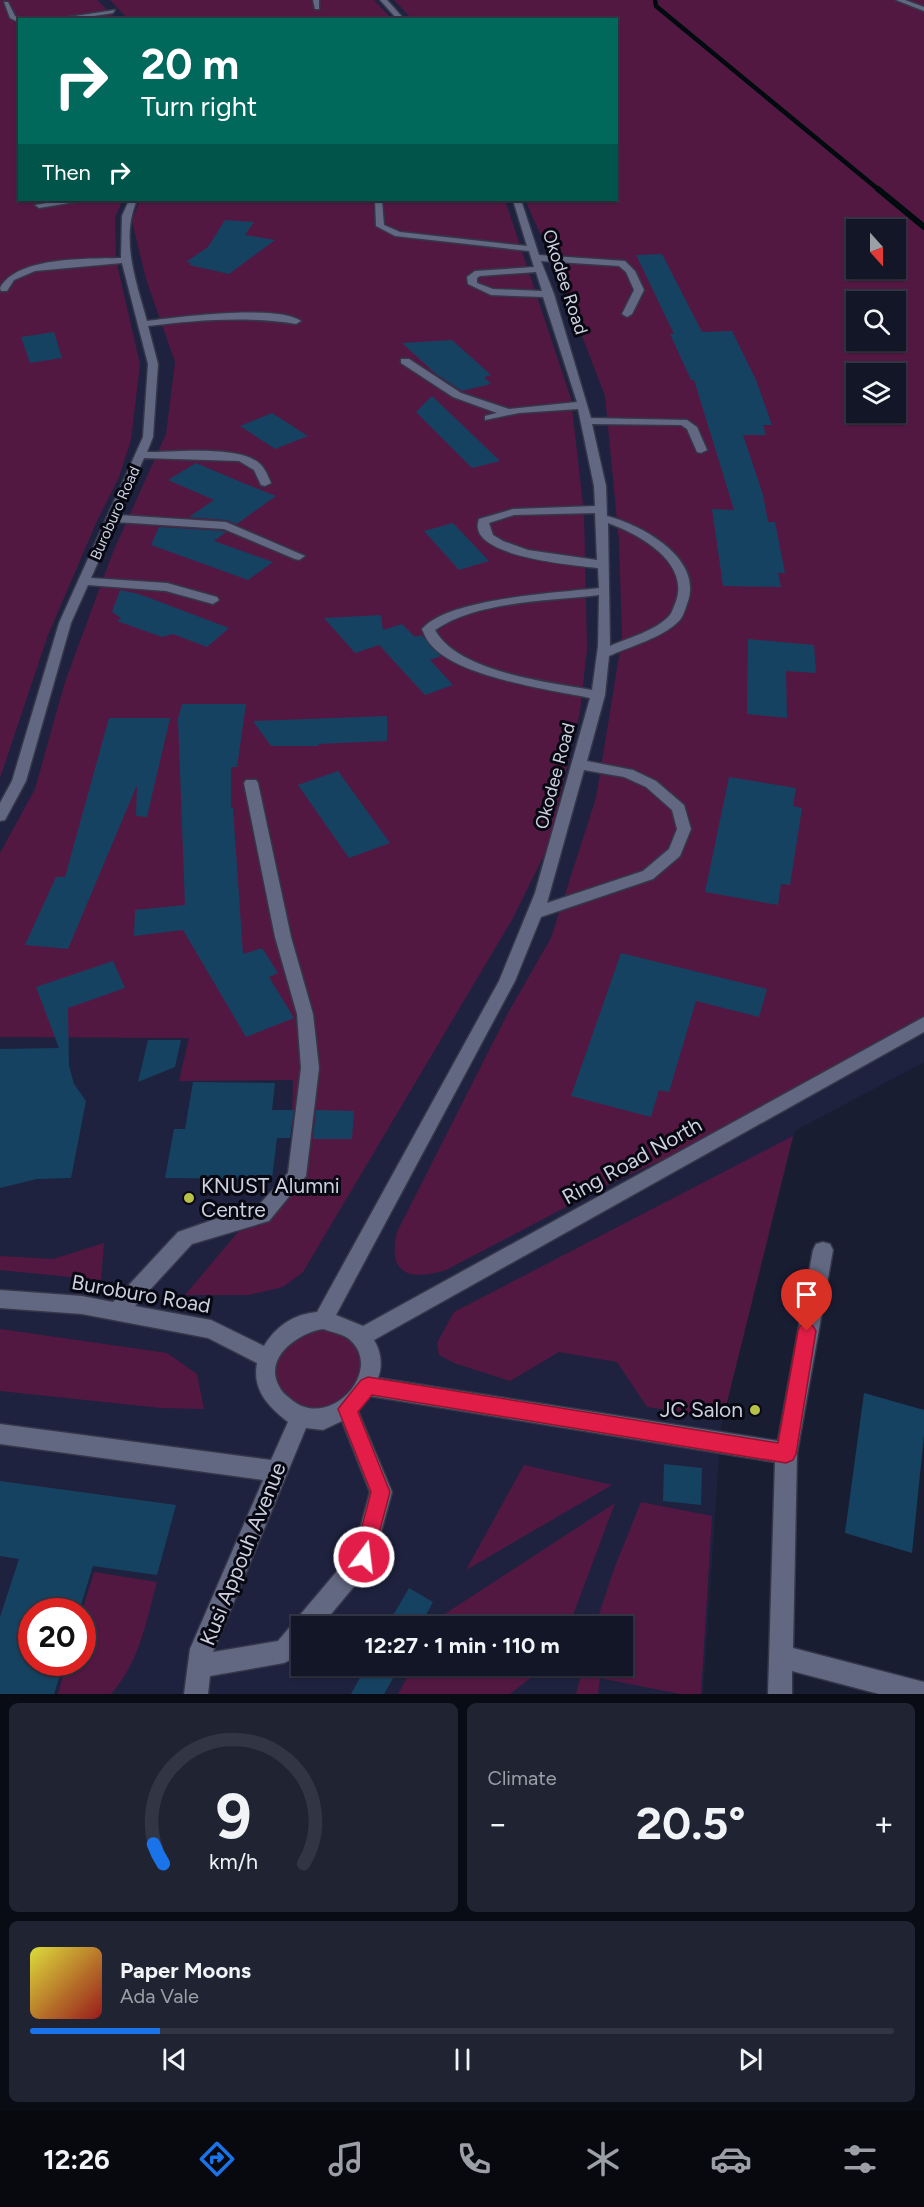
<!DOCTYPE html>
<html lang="en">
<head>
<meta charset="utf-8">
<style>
	body { margin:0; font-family:Figtree,sans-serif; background:#202332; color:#f1f3f6; height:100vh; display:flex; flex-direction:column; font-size:22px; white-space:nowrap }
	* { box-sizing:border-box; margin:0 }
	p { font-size:20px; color:#9d9fa7 }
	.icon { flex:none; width:33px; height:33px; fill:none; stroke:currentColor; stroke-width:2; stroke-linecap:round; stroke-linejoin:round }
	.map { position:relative; height:1694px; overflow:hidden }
	.details { display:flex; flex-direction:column; gap:9px; padding:9px; background:#0a0c15; flex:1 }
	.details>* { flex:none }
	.banner { position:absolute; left:18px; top:18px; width:600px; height:183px; border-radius:0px; box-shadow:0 2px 4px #0004,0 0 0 2px #323543; background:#00695c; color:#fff; overflow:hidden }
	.needle { width:39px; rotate:159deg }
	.controls { position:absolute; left:846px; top:219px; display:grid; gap:12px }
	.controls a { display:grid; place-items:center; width:60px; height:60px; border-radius:0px; background:#131626; box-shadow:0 2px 4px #0004,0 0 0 2px #323543; font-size:30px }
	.speed { position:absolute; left:18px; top:1598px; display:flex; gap:12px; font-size:30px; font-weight:700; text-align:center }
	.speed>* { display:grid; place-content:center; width:78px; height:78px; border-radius:50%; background:#131626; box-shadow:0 2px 4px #0004,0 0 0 2px #323543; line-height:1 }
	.speed .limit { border:9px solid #d22; background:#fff; color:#111 }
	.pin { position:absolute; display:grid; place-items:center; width:51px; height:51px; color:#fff; margin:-62px -26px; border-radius:50% 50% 50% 0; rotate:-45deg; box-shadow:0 0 6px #0007 }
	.pin .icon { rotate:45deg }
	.me { position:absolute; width:66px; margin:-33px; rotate:15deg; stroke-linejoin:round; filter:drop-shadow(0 0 4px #0008) }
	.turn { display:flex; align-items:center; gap:21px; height:126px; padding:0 24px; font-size:27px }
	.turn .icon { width:78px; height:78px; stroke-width:2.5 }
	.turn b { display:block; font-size:42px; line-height:51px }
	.then { display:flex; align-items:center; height:57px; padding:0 24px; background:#0003; gap:12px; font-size:22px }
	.big { font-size:45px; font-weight:700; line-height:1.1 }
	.details .tile { flex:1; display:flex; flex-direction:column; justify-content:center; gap:9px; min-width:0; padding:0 21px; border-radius:9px; background:#202332 }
	.details .dial { align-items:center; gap:0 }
	.dial svg { height:156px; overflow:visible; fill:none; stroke:#323543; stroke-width:7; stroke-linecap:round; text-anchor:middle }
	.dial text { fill:#f1f3f6; stroke:none }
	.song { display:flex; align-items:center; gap:18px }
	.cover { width:72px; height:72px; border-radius:9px; background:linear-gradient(135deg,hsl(60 70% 55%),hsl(0 70% 35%)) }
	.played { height:6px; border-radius:3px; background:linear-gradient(90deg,#1a73e8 15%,#323543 15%) }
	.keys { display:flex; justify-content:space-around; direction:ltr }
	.heat { display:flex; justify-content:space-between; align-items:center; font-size:33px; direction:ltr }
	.details .tiles { flex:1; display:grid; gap:9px; grid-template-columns:1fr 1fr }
	.tile:last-child { grid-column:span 2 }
	.trip { position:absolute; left:291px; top:1616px; width:342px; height:60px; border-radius:0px; background:#131626; box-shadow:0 2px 4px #0004,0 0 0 2px #323543; font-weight:700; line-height:60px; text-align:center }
	.tab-bar { display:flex; height:96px; justify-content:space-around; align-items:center; background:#08090f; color:#9d9fa7 }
	.tab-bar .icon { width:42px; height:42px }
	.tab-bar .active { color:#1a73e8 }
	.tab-bar b { font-size:27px; color:#f1f3f6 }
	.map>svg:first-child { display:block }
	.built { fill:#1e223e; fill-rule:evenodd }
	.green { fill:#531842; fill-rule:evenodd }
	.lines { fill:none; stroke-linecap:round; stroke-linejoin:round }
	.stream-far1 { stroke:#000b0e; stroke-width:4.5 }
	.stream { stroke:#000b0e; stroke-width:6 }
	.building { fill:#164261 }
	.minor-casing { stroke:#353749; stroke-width:3 }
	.minor { fill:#626882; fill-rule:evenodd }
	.route { fill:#e11d48; stroke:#92132f; stroke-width:1.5 }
	.poi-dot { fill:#b7c148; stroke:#070811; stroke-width:2 }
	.labels { text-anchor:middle; stroke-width:6; stroke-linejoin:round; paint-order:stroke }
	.far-street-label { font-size:15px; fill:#cdd0df; stroke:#070811 }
	.street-label { font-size:18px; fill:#cdd0df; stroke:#070811 }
	.near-street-label { font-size:21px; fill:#cdd0df; stroke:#070811 }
	.near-poi-label { font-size:21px; fill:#cdd0df; stroke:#070811; text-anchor:start }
</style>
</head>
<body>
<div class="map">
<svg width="924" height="1694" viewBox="0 0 924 1694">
	<rect width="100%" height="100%" fill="#191d32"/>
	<path class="built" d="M0,0h924v1062l-129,69 -74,296 -18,267h-703zM20,20h596v180h-596zM856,230h40v38h-40zM856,302h40v38h-40zM856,374h40v38h-40zM32,1611h50v51h-50zM302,1626h320v39h-320z"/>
	<g class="green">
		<polygon points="0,0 97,0 116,19 20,20 20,200 123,200 115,217 116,260 140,364 131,440 119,477 97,521 48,635 0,778"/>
		<polygon points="110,0 374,0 392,19 128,19"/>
		<path d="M394,0h530v1017l-193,111 -117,54 -168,88c-36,11 -59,5 -49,-38l112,-221 42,-73 45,-140 26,-160 -3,-97 -14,-145 -47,-123 -33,-73h91v-180l-204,-1zM856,230h40v38h-40zM856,302h40v38h-40zM856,374h40v38h-40z"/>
		<polygon points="140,200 505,200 571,399 584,514 587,649 580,712 548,847 513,918 303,1272 283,1287 249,1295 185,1295 291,1169 293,1080 179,1081 189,1038 0,1037 0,853 35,789 65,682 113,552 166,434 175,362 146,279 132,221"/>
		<polygon points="793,1136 723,1418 647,1407 617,1362 559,1352 510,1381 454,1363 439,1355 437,1343 454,1312"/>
		<polygon points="104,1243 101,1280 0,1270 0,1256 53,1259"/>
		<path d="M319,1327l30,8 16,25 -6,30 -42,25 -41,-21c-7,-51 2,-45 43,-67z"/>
		<polygon points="0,1329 167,1353 197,1374 204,1409 161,1408 0,1391"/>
		<polygon points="524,1465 612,1485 466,1570"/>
		<polygon points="641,1502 712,1516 701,1694 680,1694 600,1678 598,1694 576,1694 584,1665 622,1665 622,1626 595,1626 614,1569"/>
		<polygon points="615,1503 569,1626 436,1626 440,1617"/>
		<path d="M94,1572l63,10c-11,40 -18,81 -46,112h-53l9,-32h15v-51z"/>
		<polygon points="414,1665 547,1665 510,1694 398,1694"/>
	</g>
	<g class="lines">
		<polyline class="stream-far1" points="655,0 656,6 879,190"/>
		<polyline class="stream" points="878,189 924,227"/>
	</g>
	<g class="building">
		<polygon points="225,220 254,222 245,235 275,240 229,274 189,265 191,263 186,262 208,247"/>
		<polygon points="662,254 702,332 732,331 756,380 772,425 763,425 766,435 743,435 763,495 768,522 775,522 785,573 778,573 781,587 723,586 712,509 734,510 694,380 691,380 670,334 674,334 636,255"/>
		<polygon points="54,332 62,358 30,363 21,337"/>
		<polygon points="452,340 491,375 484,377 491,384 462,391 436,374 402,343"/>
		<polygon points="432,396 500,461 472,468 416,412"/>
		<polygon points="272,413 308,436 275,449 240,426"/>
		<polygon points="196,463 243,483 276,496 237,524 226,520 189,517 214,500 168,480"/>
		<polygon points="453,523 489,561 459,570 424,531"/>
		<polygon points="159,527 223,531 226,532 214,541 273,562 248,580 151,545"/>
		<polygon points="120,590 139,594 229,628 207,647 173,634 162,637 117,621 121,618 112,612"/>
		<polygon points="381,615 383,630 402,624 415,637 421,635 441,656 430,660 453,685 425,695 379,645 355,653 324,618"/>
		<polygon points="748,639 814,645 816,673 786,671 787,718 747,714"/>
		<polygon points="182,704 246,704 237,767 231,767 231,808 233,808 243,954 262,948 278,973 269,977 294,1018 246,1037 183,930 134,936 135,910 185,905 178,719"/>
		<polygon points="387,716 387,741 318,744 319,746 271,746 253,721"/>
		<polygon points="109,718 170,718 147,817 136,816 137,785 68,949 25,945 56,877 65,877"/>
		<polygon points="338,771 390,843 349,858 298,785"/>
		<polygon points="729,777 796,788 793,806 802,808 790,885 781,884 778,905 705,892"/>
		<polygon points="621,953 767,989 759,1017 696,1001 669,1092 659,1090 651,1117 571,1096"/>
		<polygon points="113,961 125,988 68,1008 69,1066 74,1084 86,1101 71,1178 37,1179 0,1188 0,1049 59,1048 36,987"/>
		<polygon points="148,1040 181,1040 175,1067 138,1082"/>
		<polygon points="193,1082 275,1083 272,1110 294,1110 290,1138 277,1138 272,1179 165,1178 174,1129 185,1129"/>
		<polygon points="316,1110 354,1111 352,1139 313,1139"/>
		<polygon points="864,1393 924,1410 924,1435 912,1553 845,1533"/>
		<polygon points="664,1464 702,1468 701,1505 663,1501"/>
		<polygon points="0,1481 176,1505 157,1575 93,1566 79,1611 32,1611 32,1662 64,1662 54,1694 0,1694 0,1617 19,1559 0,1556"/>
		<polygon points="409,1588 433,1602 420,1626 387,1626"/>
		<polygon points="367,1665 400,1666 384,1694 351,1694"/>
	</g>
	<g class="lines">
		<defs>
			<g id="minor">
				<polygon points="313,0 319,0 319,9 315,9"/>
				<polygon points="380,0 387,0 405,20 398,20"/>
				<polygon points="896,0 905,0 924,7 924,11"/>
				<polygon points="4,2 8,2 15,16 22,20 20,20 20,23 10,18"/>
				<polygon points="115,10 113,13 69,20 49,20"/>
				<polygon points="65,200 87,200 39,208 35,205"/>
				<path d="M129,200h8c-17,39 -1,81 10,121 31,-4 130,-17 154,0l-5,3c-50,-8 -98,-4 -148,2l10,38 -5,73 -6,15c27,0 91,-7 112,11 6,5 9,13 12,20l-6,3 -4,-1 -7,-15 -15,-9 -95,-3 -25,57 107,7 79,34 -6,4 -4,-1 -71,-30 -108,-7 -25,56 76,5 50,14 2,3 -6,4 -47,-13 -78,-6 -17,38 -45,158 -21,39 -5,1v-18l12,-22 47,-158 84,-186 5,-73 -26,-101 -87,8 -21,9 -7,11h-6l-1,-3c17,-32 89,-29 121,-30l1,-42z"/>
				<path d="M375,200l7,1 2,24 16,7 127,14 -14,-46h8l18,55 86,6 10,10 9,19 -12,24 -5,3 -5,-3 12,-24 -8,-18 -7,-6 -78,-5 13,33 37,124 96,2 10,7 10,23 -6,3 -4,-1 -10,-23 -6,-4 -89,-1 14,62 1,30c35,9 98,43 80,88 -2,6 -4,13 -8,17 -17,17 -48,25 -70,35l-4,39 -18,66 46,9 23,11 28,24 7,24 -11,27 -27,23 -112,38 -26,64 -179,334 27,11 561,-309v15l-550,308c7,11 9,26 4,38l400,63 35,-191 3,-6 7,-2 7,2 3,6 -36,203 -4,195 131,34v12h-45l-87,-23v23h-24l7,-232 -405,-66 -12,15 34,81 -20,73 -51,61h-19v23l-10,10 -8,4 -74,13 -2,18h-24l6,-45 73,-169 -263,-36v-20l271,36 17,-38c-20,-16 -36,-32 -31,-59l-49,-25 -126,-24 -82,-6v-18l82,6 31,6 65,-70 43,-15 35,-9 32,-35 13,-105 -4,-54 -22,-77 -31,-154 2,-3h10l2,3 33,154 22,77 6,54 -13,108 -37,45 -77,23 -57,62 76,14 53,26c12,-20 30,-32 53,-34l182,-331 36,-88 55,-195c-40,-8 -132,-21 -159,-53 -4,-4 -7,-11 -9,-16 26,-31 135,-36 177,-41l-1,-20c-23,-3 -134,-11 -119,-49l34,-10 82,-3 -1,-20 -16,-77 -59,4 -34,7v-4l12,-3 -44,-16 -52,-34v-4h8l52,34 48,16 68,-7 -34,-105 -52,-2 -23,-11 -1,-7 8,-6 59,-4 -5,-16 -134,-15 -19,-10zM536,272l6,19 -49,-2 -16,-6v-5l3,-2zM595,513l2,47 -69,-10 -25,-9 -10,-6 -4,-12 25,-8zM608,523c31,11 84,40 67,81 -2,4 -3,9 -6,12 -14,15 -41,22 -59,30zM599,595l-1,51 -6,44c-44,-8 -134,-18 -157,-60 42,-29 114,-29 164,-35zM584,770l40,7 22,10 26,23 5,19 -8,20 -26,22 -96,32zM323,1329c8,3 20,5 26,10 36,30 -17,91 -56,62 -4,-4 -10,-7 -13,-13 -18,-29 17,-55 43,-59zM342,1421l28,71 -16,59 -76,90 -65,11 93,-224 17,2z"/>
			</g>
		</defs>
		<use href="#minor" class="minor-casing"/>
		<use href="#minor" class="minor"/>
	</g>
	<polygon class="route" points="807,1323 813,1326 816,1331 796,1454 793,1460 786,1463 372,1395 358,1412 390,1492 371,1564 364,1567 357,1564 354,1557 371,1492 338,1409 361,1380 368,1377 778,1443 798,1331 800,1326"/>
	<g class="poi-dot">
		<circle cx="189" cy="1198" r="6"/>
		<circle cx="755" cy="1410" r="6"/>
	</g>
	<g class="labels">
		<g class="far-street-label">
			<text transform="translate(115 513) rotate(-66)" y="5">Buroburo Road</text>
		</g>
		<g class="street-label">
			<text transform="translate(565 282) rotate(72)" y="6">Okodee Road</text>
			<text transform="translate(555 776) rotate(-75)" y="6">Okodee Road</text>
		</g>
		<g class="near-street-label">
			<text transform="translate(632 1161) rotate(-29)" y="7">Ring Road North</text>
			<text transform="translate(141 1294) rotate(10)" y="7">Buroburo Road</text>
			<text transform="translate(243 1554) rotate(-68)" y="7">Kusi Appouh Avenue</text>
		</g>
		<g class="near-poi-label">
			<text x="201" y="1193">KNUST Alumni<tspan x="201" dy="24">Centre</tspan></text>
			<text x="743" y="1417" text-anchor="end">JC Salon</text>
		</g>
	</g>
</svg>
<div class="controls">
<a><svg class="needle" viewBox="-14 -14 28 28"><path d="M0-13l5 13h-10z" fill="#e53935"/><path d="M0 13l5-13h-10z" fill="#9d9fa7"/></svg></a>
<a><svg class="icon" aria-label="search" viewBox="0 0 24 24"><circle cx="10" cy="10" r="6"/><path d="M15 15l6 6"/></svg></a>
<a><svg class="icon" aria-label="layers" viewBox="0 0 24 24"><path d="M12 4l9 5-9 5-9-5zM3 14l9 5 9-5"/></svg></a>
</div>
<div class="speed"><div class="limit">20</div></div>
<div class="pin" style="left:807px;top:1331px;background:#d93025"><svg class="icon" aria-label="arrive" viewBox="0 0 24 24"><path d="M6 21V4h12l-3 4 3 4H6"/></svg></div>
<svg class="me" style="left:364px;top:1557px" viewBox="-20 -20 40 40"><circle r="17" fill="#e11d48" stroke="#fff" stroke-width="3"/><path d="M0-11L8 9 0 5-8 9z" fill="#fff"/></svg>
<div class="trip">12:27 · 1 min · 110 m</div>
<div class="banner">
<div class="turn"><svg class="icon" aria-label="right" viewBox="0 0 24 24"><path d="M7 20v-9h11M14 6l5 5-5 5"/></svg><div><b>20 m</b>Turn right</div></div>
<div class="then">Then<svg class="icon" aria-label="right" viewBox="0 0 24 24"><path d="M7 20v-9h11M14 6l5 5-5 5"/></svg></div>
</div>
</div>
<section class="details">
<div class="tiles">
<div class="tile dial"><svg viewBox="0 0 100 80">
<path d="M14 69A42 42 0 1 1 86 69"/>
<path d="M14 69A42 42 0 0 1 9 59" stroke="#1a73e8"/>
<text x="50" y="56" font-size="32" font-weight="700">9</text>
<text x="50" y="72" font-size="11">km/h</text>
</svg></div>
<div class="tile"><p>Climate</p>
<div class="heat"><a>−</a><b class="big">20.5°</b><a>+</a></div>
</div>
<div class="tile">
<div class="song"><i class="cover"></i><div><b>Paper Moons</b><p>Ada Vale</p></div></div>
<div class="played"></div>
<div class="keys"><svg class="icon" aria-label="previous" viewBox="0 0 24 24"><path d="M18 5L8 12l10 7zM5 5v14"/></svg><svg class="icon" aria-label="pause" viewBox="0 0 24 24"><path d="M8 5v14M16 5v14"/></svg><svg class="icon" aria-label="next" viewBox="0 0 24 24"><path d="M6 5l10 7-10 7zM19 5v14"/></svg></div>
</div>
</div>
</section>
<nav class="tab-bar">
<b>12:26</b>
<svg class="icon active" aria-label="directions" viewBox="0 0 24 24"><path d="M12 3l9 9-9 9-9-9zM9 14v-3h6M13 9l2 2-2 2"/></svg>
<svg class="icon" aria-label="music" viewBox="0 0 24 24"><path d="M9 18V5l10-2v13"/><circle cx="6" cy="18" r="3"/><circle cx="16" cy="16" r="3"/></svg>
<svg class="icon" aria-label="phone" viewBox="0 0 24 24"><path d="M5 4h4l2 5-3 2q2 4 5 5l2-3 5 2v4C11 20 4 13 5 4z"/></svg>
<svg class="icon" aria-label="climate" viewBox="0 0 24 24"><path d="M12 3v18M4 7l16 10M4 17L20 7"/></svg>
<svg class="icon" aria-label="car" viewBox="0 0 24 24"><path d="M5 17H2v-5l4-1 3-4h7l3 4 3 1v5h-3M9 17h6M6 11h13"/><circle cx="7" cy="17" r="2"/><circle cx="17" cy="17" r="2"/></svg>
<svg class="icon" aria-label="filters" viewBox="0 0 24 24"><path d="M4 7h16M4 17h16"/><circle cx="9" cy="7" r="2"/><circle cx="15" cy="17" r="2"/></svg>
</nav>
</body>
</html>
